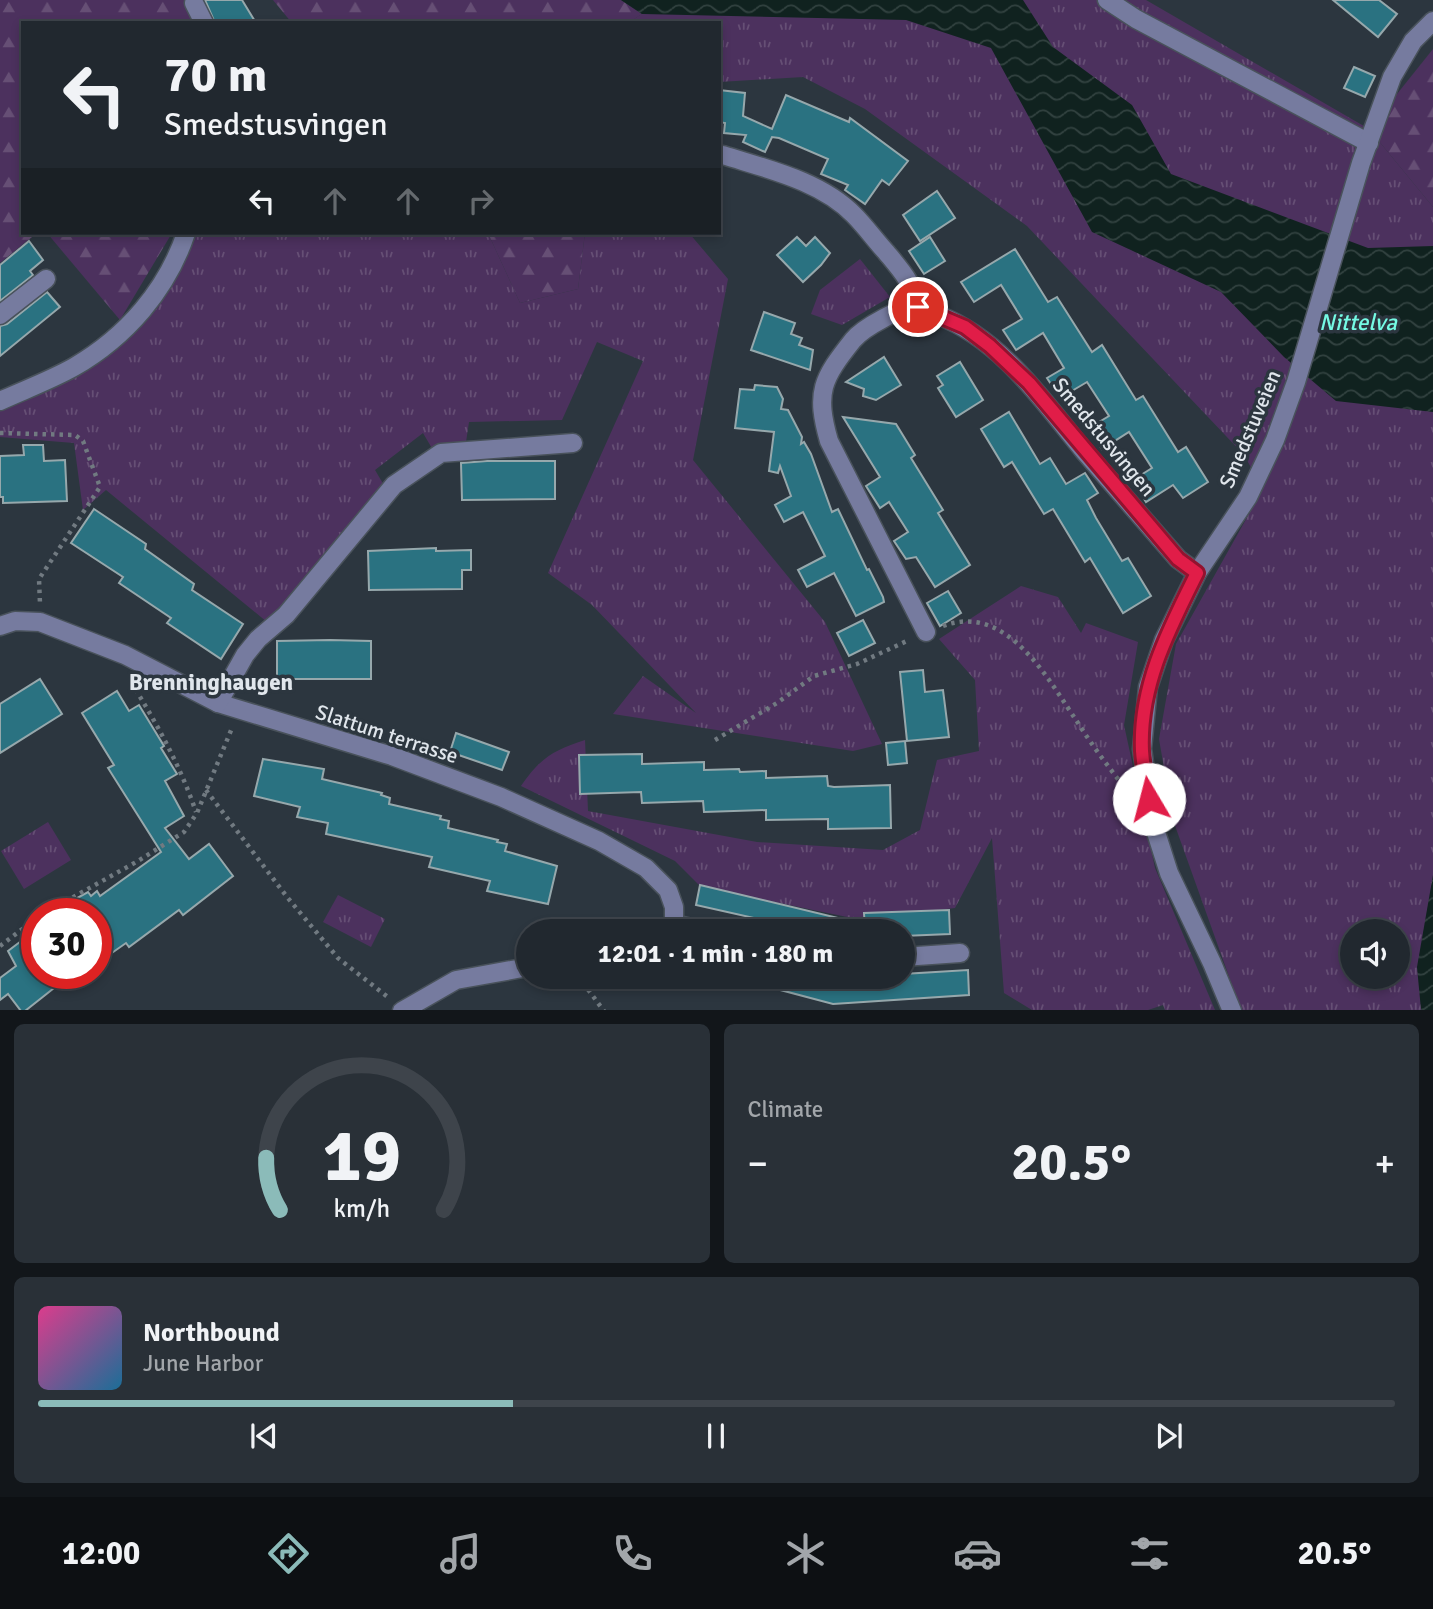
<!DOCTYPE html>
<html lang="en">
<head>
<meta charset="utf-8">
<style>
	body { margin:0; font-family:Signika,sans-serif; background:#293037; color:#f1f3f6; height:100vh; display:flex; flex-direction:column; font-size:26px; white-space:nowrap }
	* { box-sizing:border-box; margin:0 }
	p { font-size:23px; color:#a2a6aa }
	.icon { flex:none; width:38px; height:38px; fill:none; stroke:currentColor; stroke-width:2; stroke-linecap:round; stroke-linejoin:round }
	.map { position:relative; height:1010px; overflow:hidden }
	.details { display:flex; flex-direction:column; gap:14px; padding:14px; background:#12161a; flex:1 }
	.details>* { flex:none }
	.top-card { position:absolute; left:21px; top:21px; width:700px; height:214px; border-radius:0px; box-shadow:0 4px 10px #0003,0 0 0 2px #3e444b; background:#21282f; color:#f1f3f6; overflow:hidden }
	.fabs { position:absolute; left:1340px; top:919px; display:grid; gap:14px }
	.fabs a { display:grid; place-items:center; width:70px; height:70px; border-radius:50%; background:#21282f; box-shadow:0 4px 10px #0003,0 0 0 2px #3e444b; font-size:35px }
	.speed { position:absolute; left:21px; top:898px; display:flex; gap:14px; font-size:35px; font-weight:700; text-align:center }
	.speed>* { display:grid; place-content:center; width:91px; height:91px; border-radius:50%; background:#21282f; box-shadow:0 4px 10px #0003,0 0 0 2px #3e444b; line-height:1 }
	.speed .limit { border:10px solid #d22; background:#fff; color:#111 }
	.pin { position:absolute; display:grid; place-items:center; width:60px; height:60px; color:#fff; margin:-30px; border:4px solid #fff; border-radius:50%; box-shadow:0 2px 7px #0007 }
	.me { position:absolute; width:77px; margin:-38px; rotate:352deg; stroke-linejoin:round; filter:drop-shadow(0 0 5px #0008) }
	.turn { display:flex; align-items:center; gap:24px; height:147px; padding:0 28px; font-size:32px }
	.turn .icon { width:91px; height:91px; stroke-width:2.5 }
	.turn b { display:block; font-size:49px; line-height:60px }
	.lanes { display:flex; align-items:center; height:66px; padding:0 28px; background:#0003; justify-content:center; gap:35px; direction:ltr }
	.lanes .off { opacity:.35 }
	.big { font-size:52px; font-weight:700; line-height:1.1 }
	.details .card { flex:1; display:flex; flex-direction:column; justify-content:center; gap:10px; min-width:0; padding:0 24px; border-radius:10px; background:#293037 }
	.details .dial { align-items:center; gap:0 }
	.dial svg { height:182px; overflow:visible; fill:none; stroke:#3e444b; stroke-width:7; stroke-linecap:round; text-anchor:middle }
	.dial text { fill:#f1f3f6; stroke:none }
	.song { display:flex; align-items:center; gap:21px }
	.cover { width:84px; height:84px; border-radius:10px; background:linear-gradient(135deg,hsl(330 70% 55%),hsl(200 70% 35%)) }
	.played { height:7px; border-radius:4px; background:linear-gradient(90deg,#8bbbb9 35%,#3e444b 35%) }
	.keys { display:flex; justify-content:space-around; direction:ltr }
	.heat { display:flex; justify-content:space-between; align-items:center; font-size:38px; direction:ltr }
	.details .tiles { flex:1; display:grid; gap:14px; grid-template-columns:1fr 1fr }
	.card:last-child { grid-column:span 2 }
	.trip { position:absolute; left:516px; top:919px; width:399px; height:70px; border-radius:35px; background:#21282f; box-shadow:0 4px 10px #0003,0 0 0 2px #3e444b; font-weight:700; line-height:70px; text-align:center }
	.tabs { display:flex; height:112px; justify-content:space-around; align-items:center; background:#0d1013; color:#a2a6aa }
	.tabs .icon { width:49px; height:49px }
	.tabs .on { color:#8bbbb9 }
	.tabs b { font-size:32px; color:#f1f3f6 }
	.map>svg:first-child { display:block }
	.grass { fill:url(#grass-tufts); fill-rule:evenodd }
	.forest { fill:url(#forest-firs) }
	.water { fill:url(#water-waves) }
	.building { fill:#2a7281; stroke:#96a8ac; stroke-width:2 }
	.lines { fill:none; stroke-linecap:round; stroke-linejoin:round }
	.minor-casing { stroke:#49525b; stroke-width:21 }
	.path { stroke:#717a81; stroke-width:4.5; stroke-dasharray:3.5 5; stroke-linecap:butt }
	.minor { stroke:#767b9f; stroke-width:18 }
	.route-casing { stroke:#92132f; stroke-width:18 }
	.route { stroke:#e11d48; stroke-width:12 }
	.labels { text-anchor:middle; stroke-width:7; stroke-linejoin:round; paint-order:stroke }
	.street-label { font-size:21px; fill:#e0e6ec; stroke:#2c363f }
	.water-label { font-size:23px; font-style:italic; fill:#75fae4; stroke:#2c363f }
	.neighbourhood-label { font-size:23px; font-weight:bold; fill:#e0e6ec; stroke:#2c363f }
</style>
</head>
<body>
<div class="map">
<svg width="1433" height="1011" viewBox="0 0 1433 1011">
	<defs>
		<pattern id="grass-tufts" width="24" height="20" patternUnits="userSpaceOnUse" patternTransform="scale(1.75)"><rect width="24" height="20" fill="#4c315e"/><path d="M3 7l-1-3M5 7V3M7 7l1-3M15 17l-1-3M17 17v-4M19 17l1-3" fill="none" stroke="#664f75"/></pattern>
		<pattern id="forest-firs" width="22" height="20" patternUnits="userSpaceOnUse" patternTransform="scale(1.75)"><rect width="22" height="20" fill="#4c315e"/><path d="M5 1l3.5 6h-7zM16 11l3.5 6h-7z" fill="#664f75"/></pattern>
		<pattern id="water-waves" width="16" height="10" patternUnits="userSpaceOnUse" patternTransform="scale(1.75)"><rect width="16" height="10" fill="#10221f"/><path d="M0 5q4-4 8 0t8 0" fill="none" stroke="#324240"/></pattern>
	</defs>
	<rect width="100%" height="100%" fill="#2c363f"/>
	<g class="grass">
		<path d="M663,0h483l223,129 64,78v803h-192l-68,-190 -14,-81 17,-95 87,-155 -19,-34 -217,-229 -162,-117 -62,-32 -84,5v-59h-91zM1353,931h45v45h-45z"/>
		<path d="M196,233h292l32,70 58,-14 7,-56h104l39,46 -35,181 132,162 57,122 -29,7 -240,-37 30,-38 53,37 -104,-108 -44,-32 95,-212 -46,-19 -35,78 -93,2 -3,20 -33,8 -10,-17 -48,37 10,17 -118,135 -161,-132 -23,20 -9,-67 -74,-6v-31c26,-10 55,-19 79,-32 61,-33 94,-78 117,-141z"/>
		<polygon points="860,259 890,297 842,325 811,314 820,290"/>
		<path d="M1021,586l37,11 23,36 5,-10 52,19 -14,83 31,143 60,142h-50l-2,-5 -18,6 -113,-1 -28,-17 -12,-155 -37,70 -98,11 -156,-32 -26,-26 -154,-75c19,-28 33,-36 64,-46l3,71 169,31 126,8 37,-20 17,-70 42,-9 -4,-71 -36,-41z"/>
		<polygon points="48,822 71,860 24,889 1,851"/>
		<polygon points="338,895 385,919 371,947 323,922"/>
	</g>
	<g class="forest">
		<polygon points="0,0 184,0 193,23 23,23 23,233 37,233 0,263"/>
		<polygon points="273,0 621,0 642,14 628,23 292,23"/>
		<polygon points="1433,49 1433,207 1369,129"/>
		<polygon points="47,233 172,233 120,320"/>
		<polygon points="488,233 585,233 578,289 520,303"/>
	</g>
	<g class="water">
		<polygon points="621,0 1023,0 1053,47 1132,105 1171,174 1368,248 1433,246 1433,412 1336,401 1284,357 1221,292 1092,232 991,48 906,20 642,14"/>
		<polygon points="1433,875 1433,1010 1421,1010 1417,967"/>
	</g>
	<g class="building">
		<polygon points="205,0 242,0 256,23 215,23"/>
		<polygon points="1333,0 1379,0 1397,14 1378,37"/>
		<polygon points="1354,67 1375,76 1365,97 1344,88"/>
		<polygon points="719,90 745,93 743,116 772,129 786,95 849,122 850,118 908,161 889,185 882,180 865,204 845,190 848,185 821,174 828,159 779,138 772,137 765,152 743,142 746,135 724,133 725,123 719,122"/>
		<polygon points="937,191 955,218 920,241 903,215"/>
		<polygon points="797,237 806,246 815,237 830,253 821,265 803,282 777,255"/>
		<polygon points="930,237 945,261 924,274 909,251"/>
		<polygon points="29,241 43,260 30,271 33,275 0,301 0,265"/>
		<polygon points="1015,249 1048,302 1057,297 1092,352 1102,345 1136,400 1143,396 1178,452 1186,447 1208,482 1183,498 1173,485 1146,502 1133,480 1152,468 1129,432 1102,449 1089,428 1109,416 1087,382 1060,398 1047,378 1064,368 1043,333 1016,350 1003,330 1022,319 1001,285 974,302 961,282"/>
		<polygon points="47,292 60,307 0,356 0,326 7,324"/>
		<polygon points="764,312 795,323 791,334 802,338 799,345 813,350 810,370 751,350"/>
		<polygon points="884,357 901,385 876,400 863,396 864,389 846,382"/>
		<polygon points="960,362 983,400 956,417 938,388 943,385 937,376"/>
		<polygon points="755,385 777,387 783,399 781,409 788,410 802,437 801,444 804,442 811,454 832,512 838,509 867,570 869,569 883,597 884,602 856,616 834,573 807,587 798,570 825,556 803,512 784,522 775,505 791,496 780,466 778,473 769,471 774,432 735,428 740,389 754,390"/>
		<polygon points="1009,412 1040,464 1050,458 1066,484 1085,473 1098,493 1087,500 1096,518 1122,561 1128,558 1151,596 1123,613 1090,558 1085,562 1053,509 1044,514 1012,462 1004,467 981,429"/>
		<polygon points="843,417 896,424 915,455 911,458 943,510 938,513 970,565 935,587 916,557 906,559 894,541 908,532 889,502 880,508 866,486 880,477"/>
		<polygon points="23,445 43,445 44,461 65,460 67,501 3,503 3,497 0,497 0,456 24,455"/>
		<polygon points="487,461 555,461 555,499 462,500 461,463"/>
		<polygon points="94,509 146,544 145,549 194,584 192,590 243,624 221,659 167,623 171,618 119,583 123,577 71,543"/>
		<polygon points="436,548 436,551 471,550 471,570 462,570 462,589 369,590 368,551"/>
		<polygon points="948,591 961,613 940,626 927,603"/>
		<polygon points="863,620 875,643 849,656 837,633"/>
		<polygon points="330,640 371,641 371,679 277,679 277,641"/>
		<polygon points="923,670 925,692 943,690 949,737 907,741 900,672"/>
		<polygon points="40,679 62,714 0,753 0,704"/>
		<polygon points="117,691 129,711 139,705 164,746 161,748 177,774 165,781 184,816 165,828 189,859 209,844 233,876 183,915 179,910 129,947 126,943 96,964 96,914 48,914 88,892 91,896 97,891 100,896 161,852 108,768 114,765 82,713"/>
		<polygon points="456,733 509,752 502,770 450,752"/>
		<polygon points="905,741 907,763 888,765 886,743"/>
		<polygon points="642,754 642,764 704,762 704,770 739,769 740,772 766,771 766,778 827,776 828,786 834,787 890,785 891,828 828,829 828,819 766,820 766,810 704,812 703,801 642,803 641,792 580,794 579,755"/>
		<polygon points="263,759 324,769 322,779 382,793 381,795 390,798 389,804 441,816 440,819 449,821 448,828 498,840 497,842 507,844 505,851 557,866 548,904 487,891 490,881 429,867 432,857 326,834 328,823 297,817 300,807 254,796"/>
		<polygon points="700,885 863,924 862,931 812,931 696,905"/>
		<polygon points="949,910 950,934 903,936 903,931 865,931 864,913"/>
		<polygon points="37,929 37,973 73,973 25,1011 21,1011 8,994 0,1000 0,978 16,966 8,951"/>
		<polygon points="968,970 969,995 833,1004 754,983 755,976 808,976 841,985 841,978 903,976 903,974"/>
	</g>
	<g class="lines">
		<defs>
			<g id="minor">
				<polyline points="1107,0 1136,19 1369,143"/>
				<polyline points="194,3 204,23"/>
				<path d="M723,155c44,14 98,26 131,60 11,11 21,25 32,37 14,17 28,32 32,55"/>
				<polyline points="0,315 46,279"/>
				<path d="M0,401c24,-11 51,-21 74,-34 52,-30 93,-77 112,-134"/>
				<polyline points="0,626 15,621 40,622 125,655 218,703 392,756 501,797 599,841 646,868 668,890 674,907 674,924 670,931"/>
				<path d="M926,632l-97,-191c-14,-49 -7,-62 24,-101 10,-12 50,-35 65,-33 6,0 14,5 20,8 64,25 104,85 146,136 31,36 63,72 94,108l19,14"/>
				<polyline points="218,703 245,655 258,639 286,615 394,485 441,453 573,443"/>
				<polyline points="674,924 704,931"/>
				<polyline points="903,957 960,953"/>
				<polyline points="402,1011 456,980 528,967"/>
				<polyline points="1232,1011 1212,963 1169,873 1153,823 1142,749 1148,687 1164,640 1197,573 1248,497 1275,440 1296,382 1361,163 1392,77 1413,41 1433,21"/>
			</g>
		</defs>
		<use href="#minor" class="minor-casing"/>
		<g class="path">
			<polyline points="0,433 75,435 83,441 100,487 39,579 40,604"/>
			<path d="M943,626c64,-24 105,53 135,97 15,24 33,47 50,69"/>
			<path d="M131,682c26,42 49,83 65,130"/>
			<polyline points="715,740 777,703 814,676 857,664 909,640"/>
			<polyline points="206,790 287,897 338,958 389,998"/>
			<polyline points="43,914 138,861 184,832 197,813 232,728"/>
			<polyline points="0,946 37,918"/>
			<polyline points="578,976 604,1011"/>
		</g>
		<use href="#minor" class="minor"/>
	</g>
	<g class="lines">
		<defs>
			<path id="route" d="M918,307l47,20 25,19 39,37 149,176 19,14c-28,56 -58,113 -55,178 1,16 5,32 7,48"/>
		</defs>
		<use href="#route" class="route-casing"/>
		<use href="#route" class="route"/>
	</g>
	<g class="labels">
		<g class="street-label">
			<text transform="translate(1250 429) rotate(-67)" y="7">Smedstuveien</text>
			<text transform="translate(1104 437) rotate(50)" y="7">Smedstusvingen</text>
			<text transform="translate(387 734) rotate(18)" y="7">Slattum terrasse</text>
		</g>
		<g class="water-label">
			<text x="1358" y="330">Nittelva</text>
		</g>
		<g class="neighbourhood-label">
			<text x="211" y="690">Brenninghaugen</text>
		</g>
	</g>
</svg>
<div class="fabs">
<a><svg class="icon" aria-label="sound" viewBox="0 0 24 24"><path d="M4 9h4l5-4v14l-5-4H4zM17 9q2 3 0 6"/></svg></a>
</div>
<div class="speed"><div class="limit">30</div></div>
<div class="pin" style="left:918px;top:307px;background:#d93025"><svg class="icon" aria-label="arrive" viewBox="0 0 24 24"><path d="M6 21V4h12l-3 4 3 4H6"/></svg></div>
<svg class="me" style="left:1149px;top:799px" viewBox="-20 -20 40 40"><circle r="19" fill="#fff"/><path d="M0-13L10 11 0 6-10 11z" fill="#e11d48"/></svg>
<div class="trip">12:01 · 1 min · 180 m</div>
<div class="top-card">
<div class="turn"><svg class="icon" aria-label="left" viewBox="0 0 24 24"><path d="M17 20v-9H6M10 6l-5 5 5 5"/></svg><div><b>70 m</b>Smedstusvingen</div></div>
<div class="lanes"><svg class="icon" aria-label="left" viewBox="0 0 24 24"><path d="M17 20v-9H6M10 6l-5 5 5 5"/></svg><svg class="icon off" aria-label="ahead" viewBox="0 0 24 24"><path d="M12 20V5M6 11l6-6 6 6"/></svg><svg class="icon off" aria-label="ahead" viewBox="0 0 24 24"><path d="M12 20V5M6 11l6-6 6 6"/></svg><svg class="icon off" aria-label="right" viewBox="0 0 24 24"><path d="M7 20v-9h11M14 6l5 5-5 5"/></svg></div>
</div>
</div>
<section class="details">
<div class="tiles">
<div class="card dial"><svg viewBox="0 0 100 80">
<path d="M14 69A42 42 0 1 1 86 69"/>
<path d="M14 69A42 42 0 0 1 8 46" stroke="#8bbbb9"/>
<text x="50" y="56" font-size="32" font-weight="700">19</text>
<text x="50" y="72" font-size="11">km/h</text>
</svg></div>
<div class="card"><p>Climate</p>
<div class="heat"><a>−</a><b class="big">20.5°</b><a>+</a></div>
</div>
<div class="card">
<div class="song"><i class="cover"></i><div><b>Northbound</b><p>June Harbor</p></div></div>
<div class="played"></div>
<div class="keys"><svg class="icon" aria-label="previous" viewBox="0 0 24 24"><path d="M18 5L8 12l10 7zM5 5v14"/></svg><svg class="icon" aria-label="pause" viewBox="0 0 24 24"><path d="M8 5v14M16 5v14"/></svg><svg class="icon" aria-label="next" viewBox="0 0 24 24"><path d="M6 5l10 7-10 7zM19 5v14"/></svg></div>
</div>
</div>
</section>
<nav class="tabs">
<b>12:00</b>
<svg class="icon on" aria-label="directions" viewBox="0 0 24 24"><path d="M12 3l9 9-9 9-9-9zM9 14v-3h6M13 9l2 2-2 2"/></svg>
<svg class="icon" aria-label="music" viewBox="0 0 24 24"><path d="M9 18V5l10-2v13"/><circle cx="6" cy="18" r="3"/><circle cx="16" cy="16" r="3"/></svg>
<svg class="icon" aria-label="phone" viewBox="0 0 24 24"><path d="M5 4h4l2 5-3 2q2 4 5 5l2-3 5 2v4C11 20 4 13 5 4z"/></svg>
<svg class="icon" aria-label="climate" viewBox="0 0 24 24"><path d="M12 3v18M4 7l16 10M4 17L20 7"/></svg>
<svg class="icon" aria-label="car" viewBox="0 0 24 24"><path d="M5 17H2v-5l4-1 3-4h7l3 4 3 1v5h-3M9 17h6M6 11h13"/><circle cx="7" cy="17" r="2"/><circle cx="17" cy="17" r="2"/></svg>
<svg class="icon" aria-label="filters" viewBox="0 0 24 24"><path d="M4 7h16M4 17h16"/><circle cx="9" cy="7" r="2"/><circle cx="15" cy="17" r="2"/></svg>
<b>20.5°</b>
</nav>
</body>
</html>
